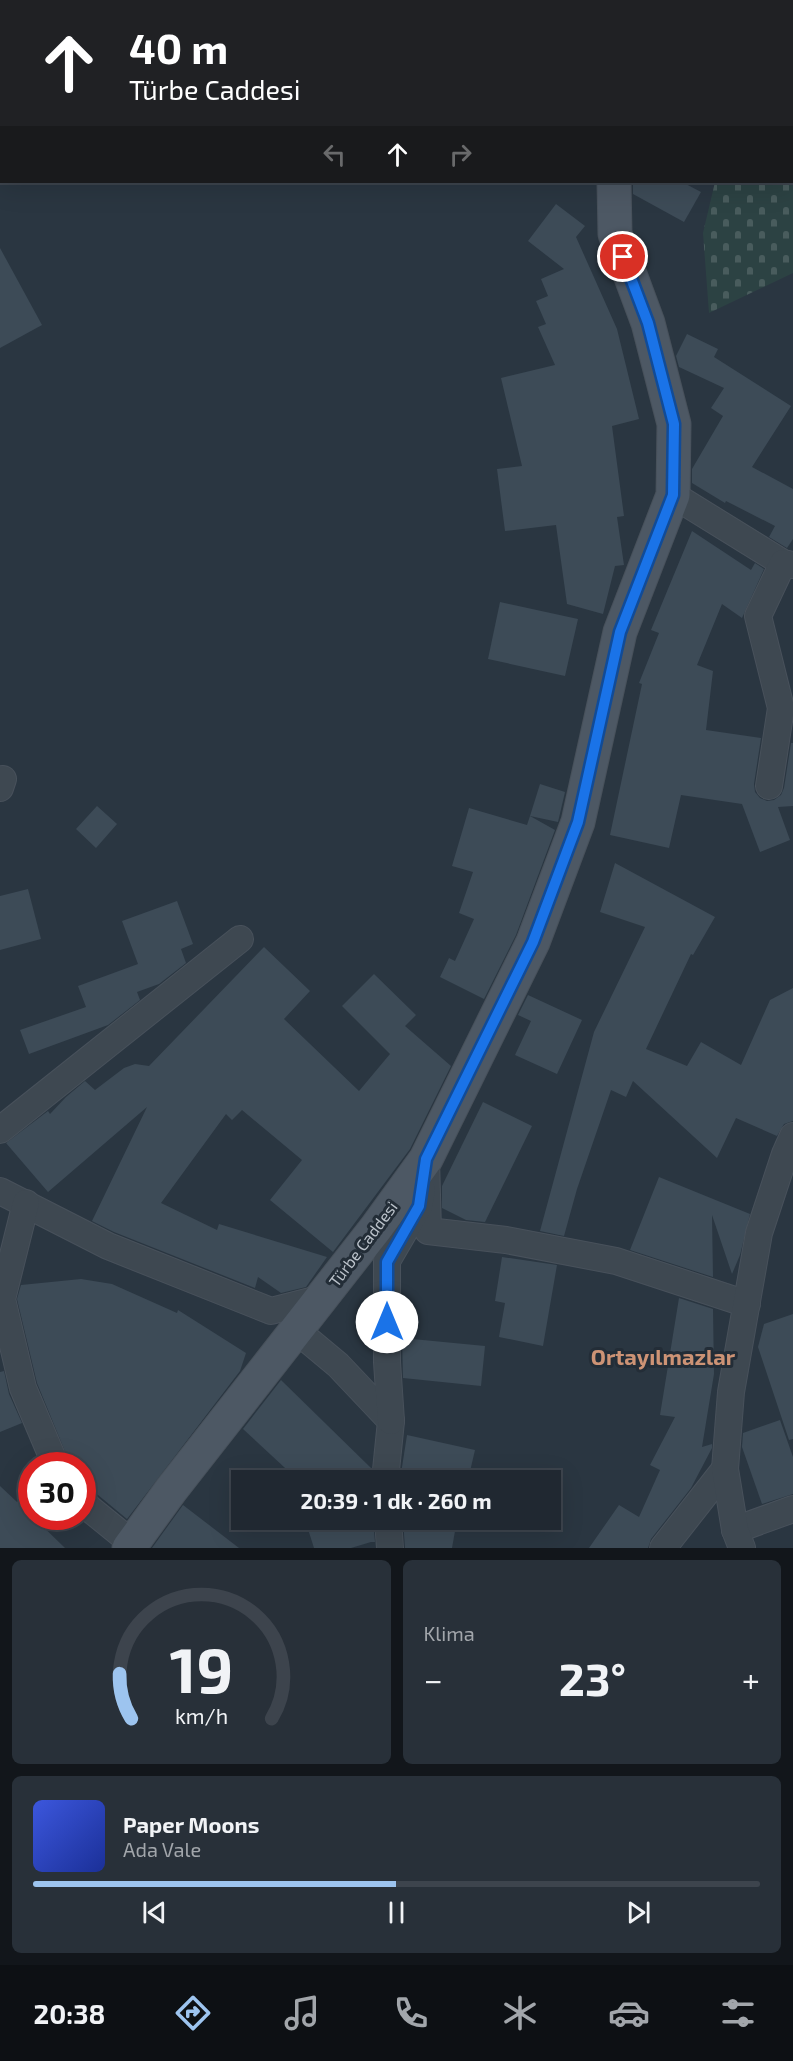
<!DOCTYPE html>
<html lang="tr">
<head>
<meta charset="utf-8">
<style>
	body { margin:0; font-family:"Exo 2",sans-serif; background:#283039; color:#f1f3f6; height:100vh; display:flex; flex-direction:column; font-size:22px; white-space:nowrap }
	* { box-sizing:border-box; margin:0 }
	p { font-size:20px; color:#a2a6ab }
	.icon { flex:none; width:33px; height:33px; fill:none; stroke:currentColor; stroke-width:2; stroke-linecap:round; stroke-linejoin:round }
	.map { position:relative; height:1548px; overflow:hidden }
	.panel { display:flex; flex-direction:column; gap:12px; padding:12px; background:#12161b; flex:1 }
	.panel>* { flex:none }
	.top-card { position:absolute; left:0px; top:0px; width:794px; height:183px; box-shadow:0 6px 24px #0002,0 0 0 2px #3d444d; background:#202124; color:#fff; overflow:hidden }
	.speed { position:absolute; left:18px; top:1452px; display:flex; gap:12px; font-size:30px; font-weight:700; text-align:center }
	.speed>* { display:grid; place-content:center; width:78px; height:78px; border-radius:50%; background:#202831; box-shadow:0 6px 24px #0002,0 0 0 2px #3d444d; line-height:1 }
	.speed .limit { border:9px solid #d22; background:#fff; color:#111 }
	.pin { position:absolute; display:grid; place-items:center; width:51px; height:51px; color:#fff; margin:-26px; border:3px solid #fff; border-radius:50%; box-shadow:0 2px 6px #0007 }
	.me { position:absolute; width:66px; margin:-33px; rotate:0deg; stroke-linejoin:round; filter:drop-shadow(0 0 4px #0008) }
	.turn { display:flex; align-items:center; gap:21px; height:126px; padding:0 30px; font-size:27px }
	.turn .icon { width:78px; height:78px; stroke-width:2.5 }
	.turn b { display:block; font-size:42px; line-height:51px }
	.lanes { display:flex; align-items:center; height:57px; padding:0 30px; background:#0003; justify-content:center; gap:30px; direction:ltr }
	.lanes .off { opacity:.35 }
	.big { font-size:45px; font-weight:700; line-height:1.1 }
	.panel .card { flex:1; display:flex; flex-direction:column; justify-content:center; gap:9px; min-width:0; padding:0 21px; border-radius:9px; background:#283039 }
	.panel .dial { align-items:center; gap:0 }
	.dial svg { height:156px; overflow:visible; fill:none; stroke:#3d444d; stroke-width:7; stroke-linecap:round; text-anchor:middle }
	.dial text { fill:#f1f3f6; stroke:none }
	.song { display:flex; align-items:center; gap:18px }
	.cover { width:72px; height:72px; border-radius:9px; background:linear-gradient(135deg,hsl(230 70% 55%),hsl(230 70% 35%)) }
	.played { height:6px; border-radius:3px; background:linear-gradient(90deg,#9dc4ef 50%,#3d444d 50%) }
	.keys { display:flex; justify-content:space-around; direction:ltr }
	.heat { display:flex; justify-content:space-between; align-items:center; font-size:33px; direction:ltr }
	.panel .tiles { flex:1; display:grid; gap:12px; grid-template-columns:1fr 1fr }
	.card:last-child { grid-column:span 2 }
	.trip { position:absolute; left:231px; top:1470px; width:330px; height:60px; border-radius:0px; background:#202831; box-shadow:0 6px 24px #0002,0 0 0 2px #3d444d; font-weight:700; line-height:60px; text-align:center }
	.tabs { display:flex; height:96px; justify-content:space-around; align-items:center; background:#0d1014; color:#a2a6ab }
	.tabs .icon { width:42px; height:42px }
	.tabs .on { color:#9dc4ef }
	.tabs b { font-size:27px; color:#f1f3f6 }
	.map>svg:first-child { display:block }
	.cemetery { fill:url(#cemetery-stones) }
	.building { fill:#3d4b57 }
	.lines { fill:none; stroke-linecap:round; stroke-linejoin:round }
	.street-casing { stroke:#48515b; stroke-width:28 }
	.secondary-casing { stroke:#48515b; stroke-width:35 }
	.street { stroke:#3e4851; stroke-width:26 }
	.secondary { stroke:#4d5864; stroke-width:33 }
	.route-casing { stroke:#114b97; stroke-width:15 }
	.route { stroke:#1a73e8; stroke-width:10 }
	.labels { text-anchor:middle; stroke-width:6; stroke-linejoin:round; paint-order:stroke }
	.street-label { font-size:16px; fill:#bcc3cb; stroke:#232d37 }
	.district-label { font-size:22px; font-weight:bold; fill:#cd9375; stroke:#232d37 }
</style>
</head>
<body>
<div class="map">
<svg width="793" height="1548" viewBox="0 0 793 1548">
	<defs>
		<pattern id="cemetery-stones" width="16" height="16" patternUnits="userSpaceOnUse" patternTransform="scale(1.5)"><rect width="16" height="16" fill="#2c4243"/><path d="M2 7V4a2 2 0 0 1 4 0v3zM10 15v-3a2 2 0 0 1 4 0v3z" fill="#495c5d"/></pattern>
	</defs>
	<rect width="100%" height="100%" fill="#2a3641"/>
	<polygon class="cemetery" points="621,0 793,0 793,273 709,313 703,233 715,182 792,182 792,2 622,2"/>
	<g class="building">
		<polygon points="633,182 682,182 701,192 684,222 633,194"/>
		<polygon points="556,204 585,226 576,237 617,329 639,419 612,426 624,516 617,517 624,565 615,566 603,614 567,604 556,525 505,531 497,469 522,466 501,378 555,365 538,327 546,324 536,301 548,296 541,279 564,269 528,241"/>
		<polygon points="0,248 42,325 0,348"/>
		<polygon points="687,334 718,349 714,357 791,406 752,467 793,489 793,539 787,548 769,537 775,526 726,501 725,503 692,483 692,469 723,416 711,408 724,388 679,367 676,356"/>
		<polygon points="692,531 751,570 755,563 764,569 742,618 722,604 697,665 713,671 706,730 761,738 754,784 755,792 760,798 767,801 774,800 781,795 784,788 791,743 793,743 793,806 778,807 790,840 760,852 742,804 681,795 669,848 610,835 642,684 639,683 659,633 651,630"/>
		<polygon points="500,602 578,619 565,676 488,659"/>
		<polygon points="540,784 565,792 558,822 530,816"/>
		<polygon points="97,806 117,824 96,848 76,829"/>
		<polygon points="469,808 527,825 530,816 555,830 516,935 484,999 440,977 449,958 455,961 474,919 459,913 473,872 452,866"/>
		<polygon points="615,863 715,917 693,955 691,954 646,1049 687,1066 701,1042 741,1065 770,1000 793,988 793,1121 784,1124 777,1136 736,1118 717,1158 633,1081 626,1097 611,1090 577,1189 564,1236 540,1231 594,1032 645,927 600,912"/>
		<polygon points="28,889 41,939 0,950 0,896"/>
		<polygon points="177,901 193,944 181,949 186,963 159,984 137,992 140,1000 108,1025 29,1054 20,1030 86,1007 78,986 138,964 122,921"/>
		<polygon points="264,947 310,991 284,1019 359,1091 390,1054 342,1006 374,974 416,1015 405,1026 451,1066 410,1149 333,1252 270,1200 302,1160 242,1110 232,1120 226,1114 161,1203 217,1230 219,1224 327,1257 306,1287 281,1293 258,1277 255,1288 114,1232 92,1221 147,1107 48,1192 6,1143 48,1111 50,1114 66,1097 85,1081 95,1090 124,1068 135,1064 149,1066"/>
		<polygon points="528,995 582,1020 557,1074 515,1055 531,1021 518,1015"/>
		<polygon points="483,1102 532,1126 485,1222 466,1220 442,1208 442,1186"/>
		<polygon points="659,1177 750,1214 740,1255 732,1274 712,1215 713,1277 630,1250"/>
		<polygon points="502,1257 557,1265 543,1346 499,1337 505,1303 495,1301"/>
		<polygon points="81,1279 112,1284 177,1313 178,1310 246,1353 240,1371 127,1519 92,1490 82,1486 82,1466 71,1466 37,1383 17,1299 21,1285"/>
		<polygon points="679,1298 713,1309 714,1374 702,1447 712,1444 712,1448 691,1488 651,1539 648,1548 589,1548 619,1505 639,1517 660,1470 650,1465 675,1417 660,1415"/>
		<polygon points="793,1314 793,1439 789,1440 758,1347 764,1324"/>
		<polygon points="402,1338 485,1346 481,1386 403,1378"/>
		<polygon points="4,1371 9,1394 22,1423 0,1432 0,1372"/>
		<polygon points="281,1380 371,1468 370,1480 298,1480 243,1429"/>
		<polygon points="780,1420 793,1457 793,1494 762,1504 742,1447 743,1433"/>
		<polygon points="407,1435 475,1450 468,1480 400,1480"/>
		<polygon points="0,1486 17,1502 32,1486 32,1516 65,1548 0,1548"/>
		<polygon points="183,1505 239,1548 152,1548"/>
		<polygon points="327,1520 373,1520 375,1542 371,1542 351,1548 314,1548 307,1526"/>
		<polygon points="403,1520 457,1520 452,1548 405,1548"/>
	</g>
	<g class="lines">
		<defs>
			<g id="street">
				<polyline points="673,495 783,563 793,565"/>
				<polyline points="769,786 781,708 758,616 783,563"/>
				<polyline points="0,788 3,779"/>
				<polyline points="0,1130 240,939"/>
				<polyline points="426,1159 428,1231 506,1240 616,1261 747,1304"/>
				<polyline points="0,1191 108,1246 271,1311 322,1298"/>
				<polyline points="26,1203 2,1299 23,1388 56,1466"/>
				<polyline points="296,1330 338,1365 391,1421 385,1480"/>
				<polyline points="391,1421 387,1362 387,1261 419,1206 422,1190"/>
				<polyline points="82,1501 90,1509 132,1543"/>
				<polyline points="388,1520 390,1548"/>
				<polyline points="735,1530 793,1509"/>
				<polyline points="663,1548 725,1469"/>
				<polyline points="742,1548 735,1530 725,1469 731,1392 759,1233 785,1154 793,1136"/>
			</g>
			<g id="secondary">
				<polyline points="597,0 598,2"/>
				<polyline points="129,1548 171,1490 376,1228 426,1159 533,942 578,822 620,632 673,495 674,424 648,323 615,234 614,182"/>
			</g>
		</defs>
		<use href="#street" class="street-casing"/>
		<use href="#secondary" class="secondary-casing"/>
		<use href="#street" class="street"/>
		<use href="#secondary" class="secondary"/>
	</g>
	<g class="lines">
		<defs>
			<polyline id="route" points="387,1322 387,1262 419,1206 426,1159 533,942 578,822 620,632 673,495 674,424 648,323 623,257"/>
		</defs>
		<use href="#route" class="route-casing"/>
		<use href="#route" class="route"/>
	</g>
	<g class="labels">
		<g class="street-label">
			<text transform="translate(363 1244) rotate(-53)" y="6">Türbe Caddesi</text>
		</g>
		<g class="district-label">
			<text x="663" y="1365">Ortayılmazlar</text>
		</g>
	</g>
</svg>
<div class="speed"><div class="limit">30</div></div>
<div class="pin" style="left:623px;top:257px;background:#d93025"><svg class="icon" aria-label="arrive" viewBox="0 0 24 24"><path d="M6 21V4h12l-3 4 3 4H6"/></svg></div>
<svg class="me" style="left:387px;top:1322px" viewBox="-20 -20 40 40"><circle r="19" fill="#fff"/><path d="M0-13L10 11 0 6-10 11z" fill="#1a73e8"/></svg>
<div class="trip">20:39 · 1 dk · 260 m</div>
<div class="top-card">
<div class="turn"><svg class="icon" aria-label="ahead" viewBox="0 0 24 24"><path d="M12 20V5M6 11l6-6 6 6"/></svg><div><b>40 m</b>Türbe Caddesi</div></div>
<div class="lanes"><svg class="icon off" aria-label="left" viewBox="0 0 24 24"><path d="M17 20v-9H6M10 6l-5 5 5 5"/></svg><svg class="icon" aria-label="ahead" viewBox="0 0 24 24"><path d="M12 20V5M6 11l6-6 6 6"/></svg><svg class="icon off" aria-label="right" viewBox="0 0 24 24"><path d="M7 20v-9h11M14 6l5 5-5 5"/></svg></div>
</div>
</div>
<section class="panel">
<div class="tiles">
<div class="card dial"><svg viewBox="0 0 100 80">
<path d="M14 69A42 42 0 1 1 86 69"/>
<path d="M14 69A42 42 0 0 1 8 46" stroke="#9dc4ef"/>
<text x="50" y="56" font-size="32" font-weight="700">19</text>
<text x="50" y="72" font-size="11">km/h</text>
</svg></div>
<div class="card"><p>Klima</p>
<div class="heat"><a>−</a><b class="big">23°</b><a>+</a></div>
</div>
<div class="card">
<div class="song"><i class="cover"></i><div><b>Paper Moons</b><p>Ada Vale</p></div></div>
<div class="played"></div>
<div class="keys"><svg class="icon" aria-label="previous" viewBox="0 0 24 24"><path d="M18 5L8 12l10 7zM5 5v14"/></svg><svg class="icon" aria-label="pause" viewBox="0 0 24 24"><path d="M8 5v14M16 5v14"/></svg><svg class="icon" aria-label="next" viewBox="0 0 24 24"><path d="M6 5l10 7-10 7zM19 5v14"/></svg></div>
</div>
</div>
</section>
<nav class="tabs">
<b>20:38</b>
<svg class="icon on" aria-label="directions" viewBox="0 0 24 24"><path d="M12 3l9 9-9 9-9-9zM9 14v-3h6M13 9l2 2-2 2"/></svg>
<svg class="icon" aria-label="music" viewBox="0 0 24 24"><path d="M9 18V5l10-2v13"/><circle cx="6" cy="18" r="3"/><circle cx="16" cy="16" r="3"/></svg>
<svg class="icon" aria-label="phone" viewBox="0 0 24 24"><path d="M5 4h4l2 5-3 2q2 4 5 5l2-3 5 2v4C11 20 4 13 5 4z"/></svg>
<svg class="icon" aria-label="climate" viewBox="0 0 24 24"><path d="M12 3v18M4 7l16 10M4 17L20 7"/></svg>
<svg class="icon" aria-label="car" viewBox="0 0 24 24"><path d="M5 17H2v-5l4-1 3-4h7l3 4 3 1v5h-3M9 17h6M6 11h13"/><circle cx="7" cy="17" r="2"/><circle cx="17" cy="17" r="2"/></svg>
<svg class="icon" aria-label="filters" viewBox="0 0 24 24"><path d="M4 7h16M4 17h16"/><circle cx="9" cy="7" r="2"/><circle cx="15" cy="17" r="2"/></svg>
</nav>
</body>
</html>
